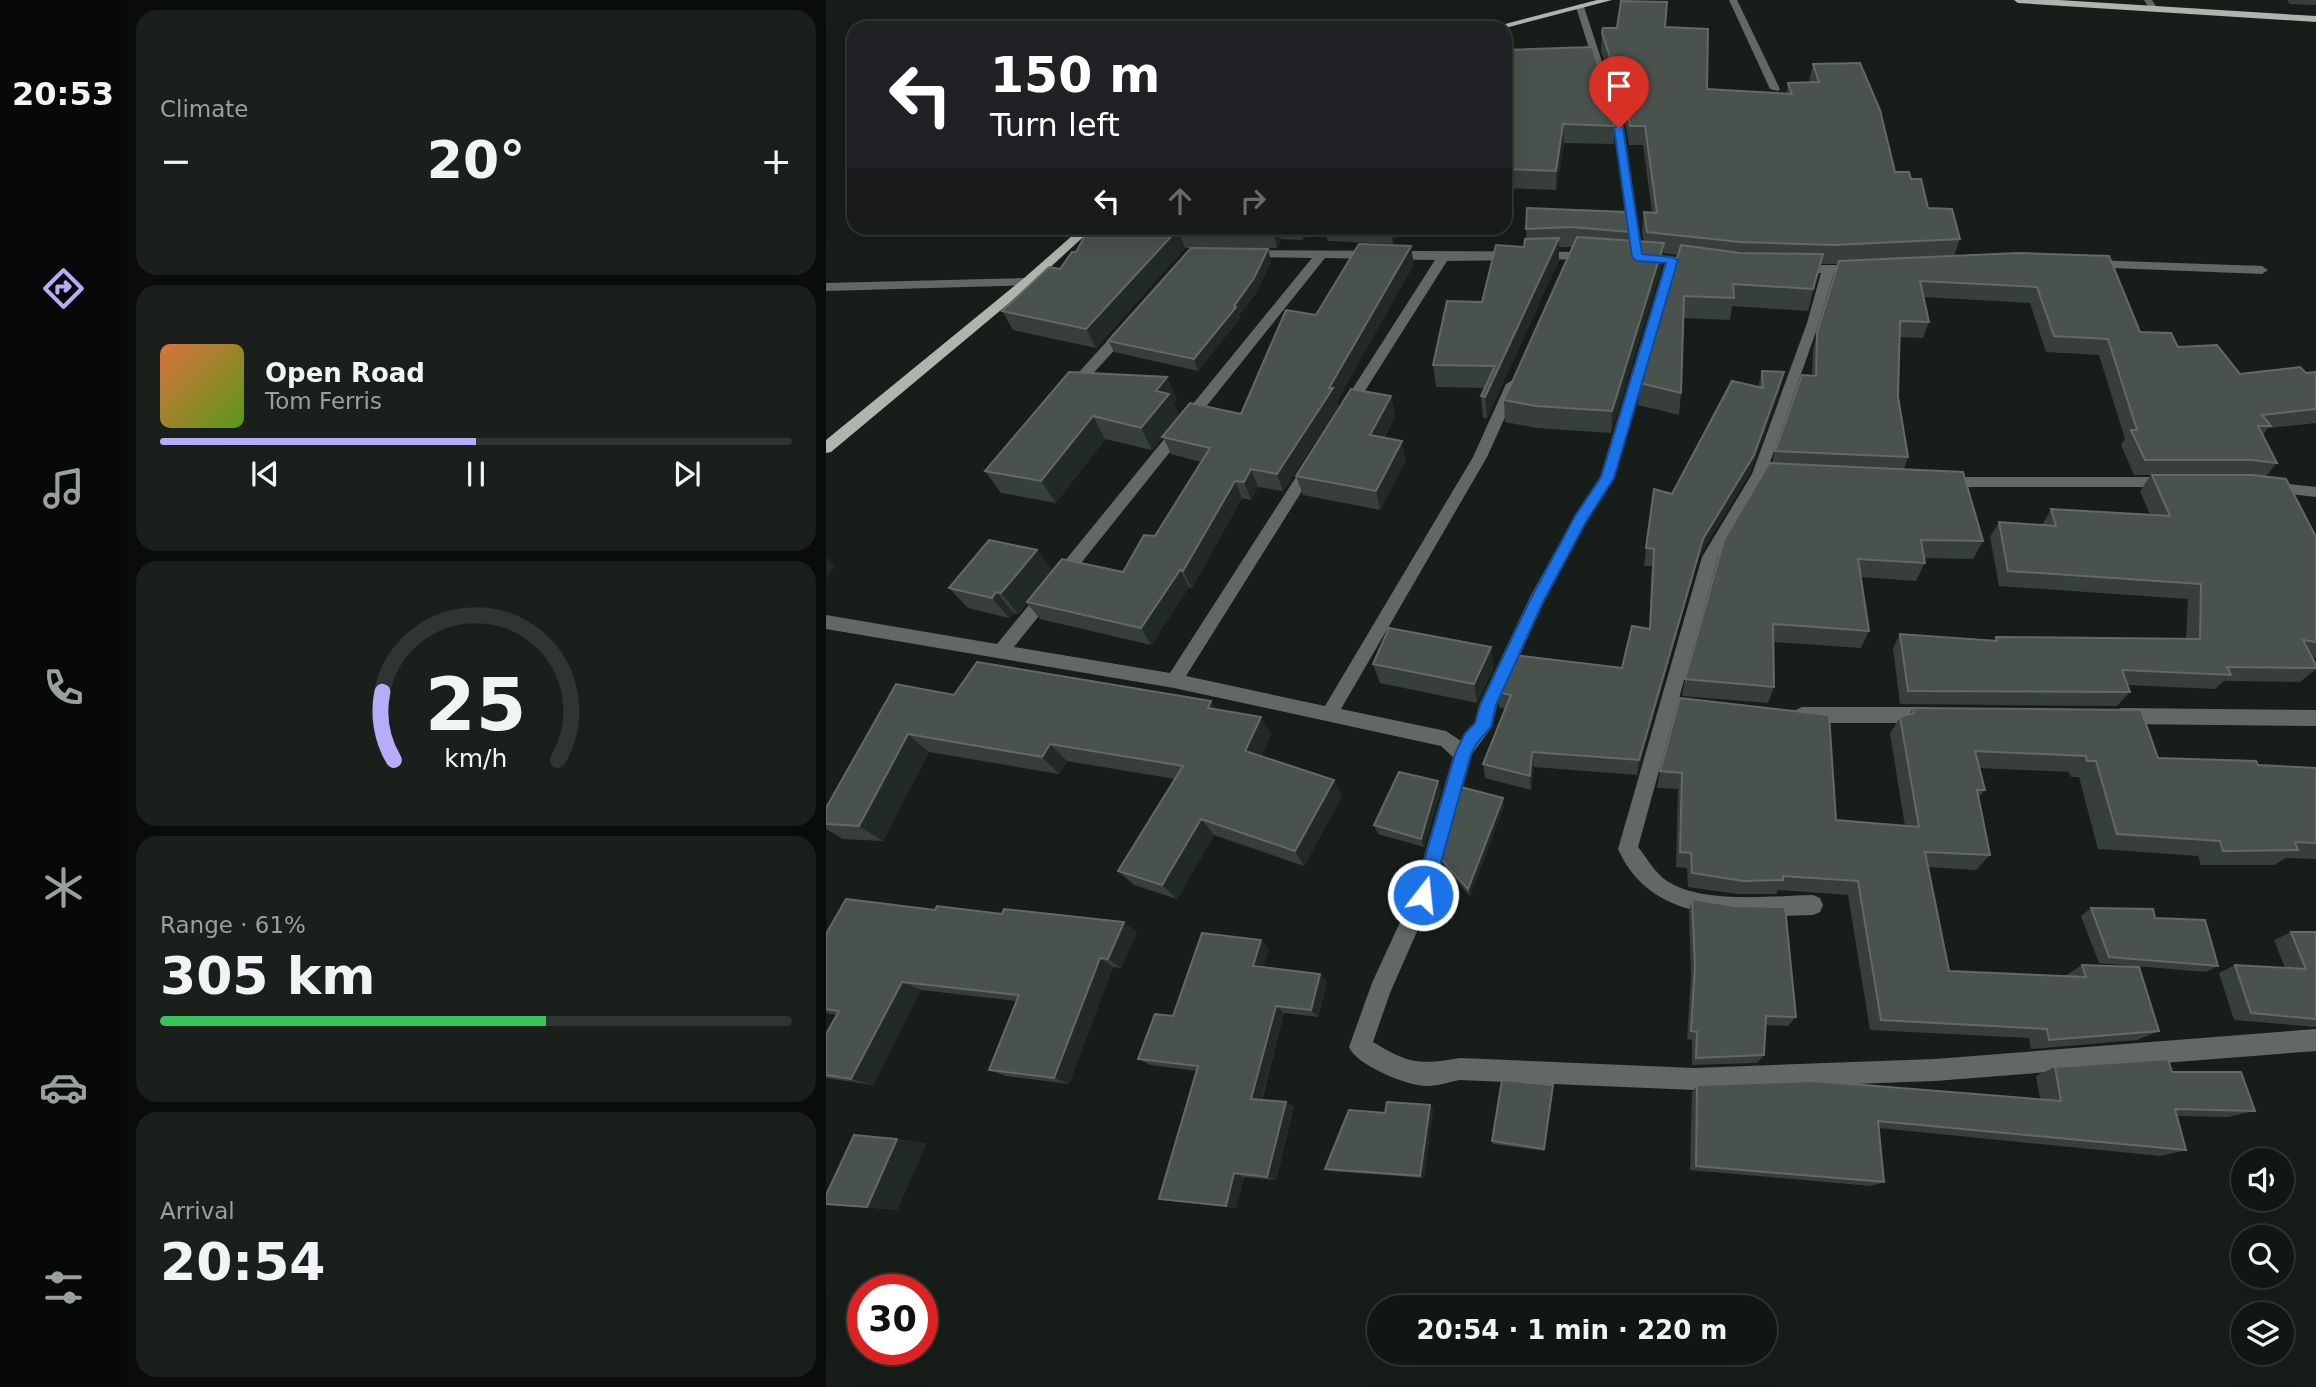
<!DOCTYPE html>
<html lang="en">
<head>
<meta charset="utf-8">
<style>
	body { margin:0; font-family:"DejaVu Sans",sans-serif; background:#1a1f1c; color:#f1f3f6; height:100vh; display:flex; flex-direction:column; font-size:26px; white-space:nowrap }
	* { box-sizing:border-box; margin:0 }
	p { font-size:23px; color:#9c9fa0 }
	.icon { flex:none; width:38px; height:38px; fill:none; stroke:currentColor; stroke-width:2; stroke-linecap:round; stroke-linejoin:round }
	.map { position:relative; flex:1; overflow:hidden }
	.side { display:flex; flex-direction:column; gap:10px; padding:10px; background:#090c0a; width:700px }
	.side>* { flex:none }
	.hud { position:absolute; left:21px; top:21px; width:665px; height:214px; border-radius:21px; box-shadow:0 7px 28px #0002,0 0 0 2px #303533; background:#202124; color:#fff; overflow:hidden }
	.buttons { position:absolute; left:1405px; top:1148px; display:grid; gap:14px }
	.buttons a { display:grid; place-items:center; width:63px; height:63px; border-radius:50%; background:#111613; box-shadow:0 7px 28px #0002,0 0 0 2px #303533; font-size:35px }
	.speed { position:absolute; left:21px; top:1274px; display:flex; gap:14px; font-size:35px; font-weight:700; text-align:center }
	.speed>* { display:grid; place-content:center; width:91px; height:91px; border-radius:50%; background:#111613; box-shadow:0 7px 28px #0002,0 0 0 2px #303533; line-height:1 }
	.speed .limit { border:10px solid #d22; background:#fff; color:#111 }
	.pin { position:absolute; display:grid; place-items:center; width:60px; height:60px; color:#fff; margin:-72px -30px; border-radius:50% 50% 50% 0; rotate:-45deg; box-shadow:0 0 7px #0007 }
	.pin .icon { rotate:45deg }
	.me { position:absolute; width:77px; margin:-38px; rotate:16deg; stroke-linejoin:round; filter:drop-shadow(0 0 5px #0008) }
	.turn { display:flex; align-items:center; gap:24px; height:147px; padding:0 28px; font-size:32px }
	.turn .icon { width:91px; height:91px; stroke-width:2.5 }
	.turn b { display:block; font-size:49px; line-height:60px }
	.lanes { display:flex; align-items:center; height:66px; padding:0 28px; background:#0003; justify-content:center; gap:35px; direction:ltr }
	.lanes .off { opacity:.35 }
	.big { font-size:52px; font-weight:700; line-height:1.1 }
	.side .widget { flex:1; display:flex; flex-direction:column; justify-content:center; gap:10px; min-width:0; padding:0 24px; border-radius:21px; background:#1a1f1c }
	.side .dial { align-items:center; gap:0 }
	.dial svg { height:182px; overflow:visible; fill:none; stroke:#303533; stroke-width:7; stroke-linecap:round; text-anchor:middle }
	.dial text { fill:#f1f3f6; stroke:none }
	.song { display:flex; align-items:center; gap:21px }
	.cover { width:84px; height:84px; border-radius:10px; background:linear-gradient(135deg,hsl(20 70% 55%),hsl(90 70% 35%)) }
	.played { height:7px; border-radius:4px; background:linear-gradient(90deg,#b6acf8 50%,#303533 50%) }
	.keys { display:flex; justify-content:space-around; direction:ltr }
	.heat { display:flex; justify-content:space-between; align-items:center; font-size:38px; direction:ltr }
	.charge { height:10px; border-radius:5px; background:linear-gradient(90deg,#34c759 61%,#303533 0) }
	.trip { position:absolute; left:541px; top:1295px; width:410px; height:70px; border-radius:35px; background:#111613; box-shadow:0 7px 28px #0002,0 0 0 2px #303533; font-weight:700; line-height:70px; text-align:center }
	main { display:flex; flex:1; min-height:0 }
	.dock { display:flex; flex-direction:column; width:126px; justify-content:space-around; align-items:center; background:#070908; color:#9c9fa0 }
	.dock .icon { width:49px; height:49px }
	.dock .on { color:#b6acf8 }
	.dock b { font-size:32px; color:#f1f3f6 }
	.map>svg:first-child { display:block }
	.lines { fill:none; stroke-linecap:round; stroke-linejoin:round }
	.minor { fill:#646865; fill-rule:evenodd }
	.major { fill:#adb5af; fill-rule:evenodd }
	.wall { fill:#373f3a }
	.shaded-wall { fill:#222a25 }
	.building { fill:#4a524d; stroke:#636a66; stroke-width:2 }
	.route { fill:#1a73e8; stroke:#114b97; stroke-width:2 }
</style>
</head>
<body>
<main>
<nav class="dock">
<b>20:53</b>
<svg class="icon on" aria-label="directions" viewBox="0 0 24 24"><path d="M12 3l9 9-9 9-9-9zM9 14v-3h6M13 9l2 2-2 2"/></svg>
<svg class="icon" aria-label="music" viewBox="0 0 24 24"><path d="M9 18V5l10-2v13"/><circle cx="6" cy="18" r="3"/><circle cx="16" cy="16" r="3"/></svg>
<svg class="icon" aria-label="phone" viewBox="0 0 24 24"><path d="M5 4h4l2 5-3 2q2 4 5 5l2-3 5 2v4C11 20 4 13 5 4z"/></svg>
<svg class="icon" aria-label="climate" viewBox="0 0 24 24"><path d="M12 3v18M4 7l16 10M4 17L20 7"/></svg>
<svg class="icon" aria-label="car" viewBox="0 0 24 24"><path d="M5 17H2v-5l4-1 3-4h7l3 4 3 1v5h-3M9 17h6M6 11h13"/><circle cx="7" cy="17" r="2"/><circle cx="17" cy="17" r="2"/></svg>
<svg class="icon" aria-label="filters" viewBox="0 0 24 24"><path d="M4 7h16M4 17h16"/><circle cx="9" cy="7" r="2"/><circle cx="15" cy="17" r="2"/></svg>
</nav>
<section class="side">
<div class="widget"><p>Climate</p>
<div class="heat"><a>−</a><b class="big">20°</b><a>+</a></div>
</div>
<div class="widget">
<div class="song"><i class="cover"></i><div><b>Open Road</b><p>Tom Ferris</p></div></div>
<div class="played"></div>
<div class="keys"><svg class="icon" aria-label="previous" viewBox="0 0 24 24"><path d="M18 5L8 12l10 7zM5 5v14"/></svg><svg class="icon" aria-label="pause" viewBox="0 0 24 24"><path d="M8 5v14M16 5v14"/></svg><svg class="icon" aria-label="next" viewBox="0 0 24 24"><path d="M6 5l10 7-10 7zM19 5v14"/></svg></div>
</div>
<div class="widget dial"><svg viewBox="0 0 100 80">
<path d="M14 69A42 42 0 1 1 86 69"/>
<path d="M14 69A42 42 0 0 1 9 39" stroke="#b6acf8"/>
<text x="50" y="56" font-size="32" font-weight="700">25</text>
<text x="50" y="72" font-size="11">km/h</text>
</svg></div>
<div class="widget"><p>Range · 61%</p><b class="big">305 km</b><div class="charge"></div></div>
<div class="widget"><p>Arrival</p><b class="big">20:54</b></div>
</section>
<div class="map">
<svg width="1490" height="1387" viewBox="0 0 1490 1387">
	<rect width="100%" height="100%" fill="#171e19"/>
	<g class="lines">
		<g class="minor">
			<polygon points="903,0 911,0 954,89 952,91 944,89"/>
			<polygon points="1318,0 1326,0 1331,8 1324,10"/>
			<path d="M754,4l4,3 40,121 18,126 58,5 6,4 -6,4 -23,-3 -63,214 -28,44 -42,80 -47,103 -5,22 -20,27 -39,141 -43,98 -17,49c36,22 47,23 87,16l234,10 241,-9 381,-30v22l-381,30 -241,9 -234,-10c-11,2 -22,6 -33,6 -20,0 -71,-21 -78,-39l23,-64 41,-89 40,-137 -12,-11 -267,-58 -348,-59v-14l171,29 315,-386 -67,-1 -4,-1v-6l355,2v6l-4,1 -145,2 -96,152 -5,2 -7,-5 96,-150 -110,-2 -311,389 156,26 135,-210 5,-1 7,5 -131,209 139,30 148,-249 33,-73 7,-4 7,4 -33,73 -146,252 105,22 15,10 14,-18 4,-18 51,-108 45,-82 25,-38 65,-214 -28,-2 -6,-4 -17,-129 -38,-121z"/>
			<polygon points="1265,260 1436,266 1442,270 1436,274 1261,267 1261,261"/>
			<path d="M1034,265l4,1v6l-30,1 -15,50 -53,151 -48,83 -80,290c9,11 17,26 29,34 34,23 105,15 146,14l7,3 3,7 -3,7 -7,3c-71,2 -160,12 -195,-66l84,-292 50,-83 55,-151 14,-50h-24l-6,-4 6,-4z"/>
			<polygon points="201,278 205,279 205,285 0,291 0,283"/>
			<polygon points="300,325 305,326 305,332 251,391 241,391 241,385 295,326"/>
			<polygon points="1116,477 1344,477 1351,482 1344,487 1116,487 1109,482"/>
			<polygon points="1445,482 1490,487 1490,497 1440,491 1438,487 1440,483"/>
			<polygon points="976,707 1102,707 1108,710 1111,715 1108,720 1102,723 976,723 970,720 967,715 970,710"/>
			<polygon points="1295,708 1490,710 1490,726 1295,724 1289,721 1286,716 1289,711"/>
		</g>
		<g class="major">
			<polygon points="771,0 786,0 679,28 664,28"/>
			<polygon points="1188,0 1233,0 1490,16 1490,22 1192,3"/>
			<polygon points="255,228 267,228 205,285 5,452 0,453 0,440 197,279"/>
		</g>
	</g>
	<g class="wall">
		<polygon points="1461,0 1490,0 1490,5 1464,4"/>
		<polygon points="839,27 881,89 960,94 962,83 983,82 987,64 1069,172 1085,179 1102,208 1134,239 1128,256 1192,253 1314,332 1414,374 1480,373 1490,372 1490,423 1442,428 1437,435 1451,463 1440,476 1490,537 1490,658 1486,657 1490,665 1490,669 1474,682 1398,681 1389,689 1301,685 1304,692 1291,706 1074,704 1067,648 1074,634 1168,640 1170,637 1360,638 1362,599 1173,586 1164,537 1173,522 1216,525 1225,509 1324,515 1314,491 1325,475 1308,475 1295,445 1299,439 1273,355 1220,352 1204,303 1098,297 1103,322 1097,338 1073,337 1072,397 1082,457 1078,469 1157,541 1147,559 1098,558 1099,563 1090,581 1035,577 1043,631 1035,648 947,642 948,687 942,703 856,696 859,679 946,463 949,451 986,376 987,349 1012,264 995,264 982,311 906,306 904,320 858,318 855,393 853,415 812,405 814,383 852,255 837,253 836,265 785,433 711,428 679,422 678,400 747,247 733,247 733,260 661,418 657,418 655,396 659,388 610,387 607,365 698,247 700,238 701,208 803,232 803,241 818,242 816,231 818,212 826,212 817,145 803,145 800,127 775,51 776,33 791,28"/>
		<polygon points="679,50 788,126 788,144 738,143 730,190 679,188 679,163 681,152 679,152"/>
		<polygon points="284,228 486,228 477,240 456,239 451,248 380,248 442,249 445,261 432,290 413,315 414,318 372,371 288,352 282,341 365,248 359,248 270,348 187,330 176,311 234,269 250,252 282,231"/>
		<polygon points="498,228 572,228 567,244 502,241"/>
		<polygon points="588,264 511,401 512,406 457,491 432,487 425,500 416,498 366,588 363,587 325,645 214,619 201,603 192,614 188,613 183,618 142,608 123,588 211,550 226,571 297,572 329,536 375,462 345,454 337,437 326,450 279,439 230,503 175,493 159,471 341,377 351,400 348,404 353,416 415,414 490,315"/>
		<polygon points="936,371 954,390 924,473 873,556 811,775 708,767 705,790 659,778 657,764 679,709 673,707 671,692 796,668 823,629 826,566 818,566 820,548 846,494 932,387"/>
		<polygon points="565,396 569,416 558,438 580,460 554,510 477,495 470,476"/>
		<polygon points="547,664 668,667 651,703 554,683"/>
		<polygon points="70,684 128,695 385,701 390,709 445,735 435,756 508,780 516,796 478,866 388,835 351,899 308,885 292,871 349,779 241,761 233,774 103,752 57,841 17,839 0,829 0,824"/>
		<polygon points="854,698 1010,820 1079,826 1064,734 1074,717 1083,714 1087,708 1332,758 1432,765 1490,768 1490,859 1460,858 1448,865 1375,865 1372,856 1272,849 1253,777 1245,777 1243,772 1154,768 1159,790 1153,797 1164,855 1150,870 1102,867 1123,971 1239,976 1256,965 1333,1031 1311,1040 1205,1049 1203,1038 1044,1030 1022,895 952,890 950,894 911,894 862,887 861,868 850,867 852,789 831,788 834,771"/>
		<polygon points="615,790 598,847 552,834 548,825"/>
		<polygon points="678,806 644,896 618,866 615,859"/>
		<polygon points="866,899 970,1017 962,1026 939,1025 938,1055 931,1063 866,1065 866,1040 861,1039 865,977 863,911"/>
		<polygon points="1265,908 1329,918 1392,966 1380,972 1273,963 1255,916"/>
		<polygon points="109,910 311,932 295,968 287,967 243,1084 180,1076 163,1070 191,1001 95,990 47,1085 0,1078 0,1034 11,1015 0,1013 0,934"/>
		<polygon points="1465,932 1490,932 1490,1027 1408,1020 1393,973 1409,965 1459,968 1448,940"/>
		<polygon points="443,949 437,967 494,974 501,982 492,1017 458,1013 436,1100 460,1102 468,1107 450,1180 418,1177 410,1208 346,1201 333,1199 371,1071 324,1065 312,1059 347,1016"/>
		<polygon points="1229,1067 1346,1072 1429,1111 1402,1117 1351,1116 1360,1150 1335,1156 1053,1128 1058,1182 1045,1186 864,1170 866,1093 871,1085 1214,1099 1210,1076"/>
		<polygon points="727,1085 727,1089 718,1151 667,1144 666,1141"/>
		<polygon points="604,1105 607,1109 598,1178 505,1171 499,1169 559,1113"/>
		<polygon points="71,1139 100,1144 71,1210 0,1204"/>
	</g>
	<g class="shaded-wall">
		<polygon points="737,124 738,143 730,190 730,171"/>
		<polygon points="447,228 452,228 456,239 451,248 446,229"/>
		<polygon points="473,228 486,228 477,240"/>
		<polygon points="564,228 572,228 567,244"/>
		<polygon points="352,229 359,248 270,348 260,329"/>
		<polygon points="733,238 733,260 661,418 659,397"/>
		<polygon points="838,243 836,265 785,433 786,411"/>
		<polygon points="585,246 588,264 511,401 512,406 457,491 451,474 503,388"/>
		<polygon points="442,249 445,261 432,290 413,315 414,318 372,371 368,359 408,306"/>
		<polygon points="997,254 992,277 982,311 987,289"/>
		<polygon points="958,372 954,390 924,473 873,556 811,775 813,760 877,539"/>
		<polygon points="341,377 351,400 348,404 354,417 326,450 315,428 330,391"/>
		<polygon points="565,396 569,416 548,455 544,435"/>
		<polygon points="267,416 279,439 230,503 215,481"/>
		<polygon points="576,441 580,460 554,510 550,491"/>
		<polygon points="425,469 432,487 425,500 418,482"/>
		<polygon points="409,481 416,498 366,588 357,571"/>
		<polygon points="211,550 227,571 192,614 175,593"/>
		<polygon points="0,557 9,566 0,578"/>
		<polygon points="354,570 363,587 325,645 315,628"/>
		<polygon points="170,592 188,613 183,618 166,598"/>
		<polygon points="665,647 668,667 651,703 648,684"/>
		<polygon points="385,701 396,719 382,708"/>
		<polygon points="435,717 445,735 430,768 419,751"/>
		<polygon points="82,734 103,752 57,841 33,826"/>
		<polygon points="224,744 241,761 233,774 216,757"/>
		<polygon points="706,752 708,767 705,790 704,776"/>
		<polygon points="508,780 516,796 478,866 469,851"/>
		<polygon points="612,781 615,790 598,847 595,839"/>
		<polygon points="677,798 678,806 644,896 642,889"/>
		<polygon points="375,819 388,835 351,899 336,885"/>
		<polygon points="298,922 311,932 295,968 282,959"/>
		<polygon points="435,940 443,949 435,974 427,966"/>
		<polygon points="274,958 287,967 243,1084 228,1078"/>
		<polygon points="494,974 501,982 492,1017 485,1010"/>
		<polygon points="76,982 95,990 47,1085 25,1079"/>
		<polygon points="450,1006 458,1013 434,1104 425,1099"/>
		<polygon points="460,1102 468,1107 450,1180 441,1177"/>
		<polygon points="604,1105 607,1109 598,1178 594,1176"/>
		<polygon points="71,1139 100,1144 71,1210 41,1207"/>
		<polygon points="408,1173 418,1177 410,1208 400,1206"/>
	</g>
	<g class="building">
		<polygon points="795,1 841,2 839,27 882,29 881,89 966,94 962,83 993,82 987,64 1034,63 1054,110 1069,172 1083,172 1085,179 1095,179 1102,208 1126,209 1134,239 1007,245 914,242 821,232 818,212 831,213 819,126 804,126 801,108 776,33 777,28 791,28"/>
		<polygon points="766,47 786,110 788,126 737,124 730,171 679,169 679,163 685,134 679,134 679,50"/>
		<polygon points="701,208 800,212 803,232 745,227 700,229"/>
		<polygon points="284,228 447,228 446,229 352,229 260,329 176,311 223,267 234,269 246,252 250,252 262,230 282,231"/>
		<polygon points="751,237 838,243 786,411 710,406 678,400"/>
		<polygon points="733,238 659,397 655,396 669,366 607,365 621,301 656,302 670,245 698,247 699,239"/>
		<polygon points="533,244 585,246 503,388 507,388 451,474 425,469 418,482 409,481 357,571 354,570 315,628 201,602 236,559 297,572 318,535 329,536 384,448 336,437 364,403 415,414 460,310 490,315"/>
		<polygon points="855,245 914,253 997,254 987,289 907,284 908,298 858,296 855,393 814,383"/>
		<polygon points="365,248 442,249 428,278 408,306 410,307 368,359 282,341"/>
		<polygon points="1192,253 1283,256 1314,332 1345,333 1352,347 1391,345 1414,374 1474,367 1480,373 1490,372 1490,409 1436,415 1445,426 1432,426 1451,463 1426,460 1319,460 1305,430 1311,430 1282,339 1228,336 1211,287 1094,281 1103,322 1074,321 1072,397 1082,457 949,451 976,375 990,376 991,333 1013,261"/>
		<polygon points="936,371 958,372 928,455 877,539 813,760 706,752 704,776 657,764 685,695 671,692 688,655 796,668 806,626 824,629 828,549 820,548 828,489 846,494 906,381 937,388"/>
		<polygon points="243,372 341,377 330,391 343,394 315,428 267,416 215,481 159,471"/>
		<polygon points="525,389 565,396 544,435 576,441 550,491 470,476"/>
		<polygon points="943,463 1137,472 1157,541 1095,540 1099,563 1032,559 1043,631 947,624 948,687 859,679 898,540"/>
		<polygon points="1326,475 1426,475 1460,479 1490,537 1490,642 1477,640 1490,665 1490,668 1401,667 1405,675 1296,670 1304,692 1082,691 1074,634 1171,641 1170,637 1374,639 1375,584 1182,571 1173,522 1230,526 1225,509 1344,516"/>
		<polygon points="163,540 211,550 175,593 170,592 166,598 123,588"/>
		<polygon points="563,628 665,647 648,684 547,664"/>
		<polygon points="151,662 385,701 382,708 435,717 419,751 508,780 469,851 375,819 336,885 292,871 357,766 224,744 216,757 82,734 33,826 0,824 0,808 70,684 128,695"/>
		<polygon points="854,698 1003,715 1010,820 1093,827 1074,717 1088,713 1087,708 1315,710 1332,758 1430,761 1432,765 1490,768 1490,843 1469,842 1472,850 1397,851 1394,841 1291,834 1270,761 1261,761 1260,756 1149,751 1159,790 1151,790 1164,855 1099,852 1123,971 1260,977 1256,965 1313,967 1333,1031 1223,1040 1221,1029 1055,1020 1032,881 957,876 957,880 917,881 866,873 865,853 854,852 856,773 834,771"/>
		<polygon points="573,772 612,781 595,839 548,825"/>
		<polygon points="635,787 677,798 642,889 615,859"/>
		<polygon points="20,899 109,910 111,906 176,914 178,909 298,922 282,959 274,958 228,1078 163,1070 193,995 76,982 25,1079 0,1075 0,1034 13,1011 0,1009 0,934"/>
		<polygon points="866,899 908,906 959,907 970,1017 940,1016 938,1055 870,1058 871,1032 865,1031 869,966"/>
		<polygon points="1265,908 1327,909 1329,918 1379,920 1392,966 1283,957"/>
		<polygon points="1465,932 1490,932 1490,1019 1425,1013 1409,965 1480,969"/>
		<polygon points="376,933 435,940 427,966 494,974 485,1010 450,1006 425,1099 460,1102 441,1177 408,1173 400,1206 333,1199 372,1066 312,1059 329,1014 347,1016"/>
		<polygon points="1342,1059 1346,1072 1415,1072 1429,1111 1349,1109 1360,1150 1052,1121 1058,1182 870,1166 871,1085 988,1081 1235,1101 1229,1067"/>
		<polygon points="676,1080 727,1085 718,1149 666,1141"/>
		<polygon points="561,1102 604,1105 594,1176 499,1169 523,1110 559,1113"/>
		<polygon points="28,1135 71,1139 41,1207 0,1204 0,1195"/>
	</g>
	<polygon class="route" points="793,125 797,128 816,254 846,257 852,260 788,478 760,522 717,602 670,705 665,727 651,743 645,754 606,895 604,901 597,904 591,901 588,895 629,754 639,733 649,723 654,705 703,602 749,516 775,477 840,263 811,261 806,257 788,128"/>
</svg>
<div class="buttons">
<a><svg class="icon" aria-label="sound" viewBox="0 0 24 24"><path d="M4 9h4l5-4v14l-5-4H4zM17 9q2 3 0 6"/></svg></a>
<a><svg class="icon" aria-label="search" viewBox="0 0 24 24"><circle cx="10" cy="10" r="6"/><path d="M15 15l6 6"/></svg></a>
<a><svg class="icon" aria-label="layers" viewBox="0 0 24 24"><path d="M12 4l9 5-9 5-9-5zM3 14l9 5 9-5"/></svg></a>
</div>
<div class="speed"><div class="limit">30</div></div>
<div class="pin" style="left:793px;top:128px;background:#d93025"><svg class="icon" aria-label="arrive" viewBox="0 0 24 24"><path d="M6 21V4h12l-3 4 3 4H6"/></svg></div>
<svg class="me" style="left:597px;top:895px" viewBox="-20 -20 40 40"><circle r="17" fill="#1a73e8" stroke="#fff" stroke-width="3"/><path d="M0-11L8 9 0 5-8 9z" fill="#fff"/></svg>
<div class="trip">20:54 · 1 min · 220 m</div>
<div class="hud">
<div class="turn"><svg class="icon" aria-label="left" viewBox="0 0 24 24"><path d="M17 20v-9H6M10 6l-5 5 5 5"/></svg><div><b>150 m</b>Turn left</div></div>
<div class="lanes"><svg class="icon" aria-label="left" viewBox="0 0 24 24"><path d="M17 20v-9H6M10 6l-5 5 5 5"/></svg><svg class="icon off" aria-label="ahead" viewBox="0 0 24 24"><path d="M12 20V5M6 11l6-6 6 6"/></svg><svg class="icon off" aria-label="right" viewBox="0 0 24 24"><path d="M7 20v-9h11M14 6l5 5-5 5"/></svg></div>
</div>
</div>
</main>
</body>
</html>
